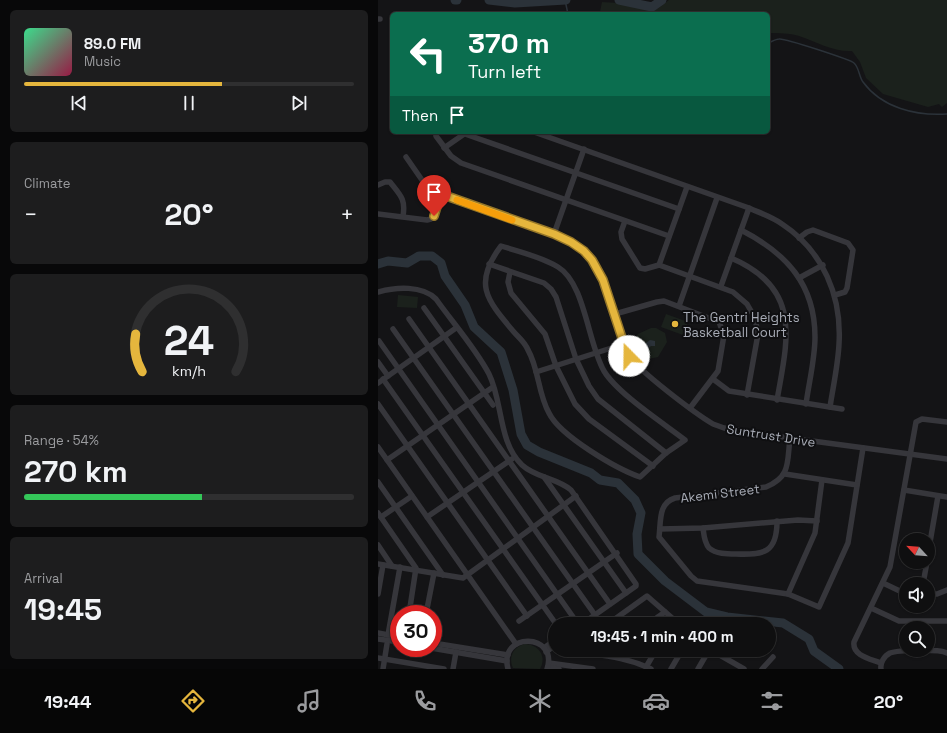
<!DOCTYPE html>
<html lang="en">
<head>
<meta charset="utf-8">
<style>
	body { margin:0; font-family:"Space Grotesk",sans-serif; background:#1d1d1e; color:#f1f3f6; height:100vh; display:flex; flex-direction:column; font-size:15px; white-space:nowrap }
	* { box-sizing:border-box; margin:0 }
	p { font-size:13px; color:#9b9c9f }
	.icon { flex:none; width:22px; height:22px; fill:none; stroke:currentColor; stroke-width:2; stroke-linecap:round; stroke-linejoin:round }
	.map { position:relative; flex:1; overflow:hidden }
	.panel { display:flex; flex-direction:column; gap:10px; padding:10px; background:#080809; width:378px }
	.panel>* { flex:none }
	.top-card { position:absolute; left:12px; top:12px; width:380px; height:122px; border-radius:6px; box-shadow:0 1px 3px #0004,0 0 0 1px #2f2f30; background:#0b6e4f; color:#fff; overflow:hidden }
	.needle { width:26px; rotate:296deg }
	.controls { position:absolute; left:521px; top:533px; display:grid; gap:8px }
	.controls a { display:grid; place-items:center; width:36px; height:36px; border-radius:50%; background:#0f0f10; box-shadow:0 1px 3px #0004,0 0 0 1px #2f2f30; font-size:20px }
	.speed { position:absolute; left:12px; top:605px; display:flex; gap:8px; font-size:20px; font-weight:700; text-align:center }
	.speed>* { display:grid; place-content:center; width:52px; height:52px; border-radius:50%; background:#0f0f10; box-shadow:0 1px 3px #0004,0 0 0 1px #2f2f30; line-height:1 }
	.speed .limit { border:6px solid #d22; background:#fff; color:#111 }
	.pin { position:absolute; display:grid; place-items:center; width:34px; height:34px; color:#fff; margin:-41px -17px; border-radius:50% 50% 50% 0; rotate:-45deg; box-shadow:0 0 4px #0007 }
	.pin .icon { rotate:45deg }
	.me { position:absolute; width:44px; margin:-22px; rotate:338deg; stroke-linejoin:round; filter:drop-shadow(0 0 3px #0008) }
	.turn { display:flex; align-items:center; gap:14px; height:84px; padding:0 12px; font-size:18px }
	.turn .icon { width:52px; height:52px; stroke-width:2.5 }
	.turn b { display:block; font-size:28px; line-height:34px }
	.then { display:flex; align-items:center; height:38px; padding:0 12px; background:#0003; gap:8px; font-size:15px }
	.big { font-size:30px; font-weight:700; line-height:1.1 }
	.panel .widget { flex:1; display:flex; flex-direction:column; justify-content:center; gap:6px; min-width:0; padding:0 14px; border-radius:6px; background:#1d1d1e }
	.panel .dial { align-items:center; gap:0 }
	.dial svg { height:104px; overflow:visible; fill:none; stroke:#2f2f30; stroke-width:7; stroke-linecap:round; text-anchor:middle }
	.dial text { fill:#f1f3f6; stroke:none }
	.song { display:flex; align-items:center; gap:12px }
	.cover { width:48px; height:48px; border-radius:6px; background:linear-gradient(135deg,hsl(150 70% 55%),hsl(340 70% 35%)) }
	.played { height:4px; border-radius:2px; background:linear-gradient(90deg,#e5b63d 60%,#2f2f30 60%) }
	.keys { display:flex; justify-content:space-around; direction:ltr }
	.heat { display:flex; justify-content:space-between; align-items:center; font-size:22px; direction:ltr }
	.charge { height:6px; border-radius:3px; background:linear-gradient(90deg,#34c759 54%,#2f2f30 0) }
	.trip { position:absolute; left:170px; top:617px; width:228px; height:40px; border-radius:20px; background:#0f0f10; box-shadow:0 1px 3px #0004,0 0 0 1px #2f2f30; font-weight:700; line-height:40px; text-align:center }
	.tabs { display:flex; height:64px; justify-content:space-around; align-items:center; background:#060606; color:#9b9c9f }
	.tabs .icon { width:28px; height:28px }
	.tabs .current { color:#e5b63d }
	.tabs b { font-size:18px; color:#f1f3f6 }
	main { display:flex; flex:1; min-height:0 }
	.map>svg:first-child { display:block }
	.green { fill:#1b211c }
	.water { fill:#2b3239 }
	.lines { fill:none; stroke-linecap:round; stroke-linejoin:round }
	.stream { stroke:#2b3239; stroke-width:1.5 }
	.river { stroke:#2b3239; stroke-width:9 }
	.minor { stroke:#36363b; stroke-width:5.5 }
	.route-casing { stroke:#957628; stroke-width:10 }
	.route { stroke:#e5b63d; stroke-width:7 }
	.slow { stroke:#f59e0b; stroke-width:7 }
	.poi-dot { fill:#e5b63d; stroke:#0f0f11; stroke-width:1.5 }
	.labels { text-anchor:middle; stroke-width:4; stroke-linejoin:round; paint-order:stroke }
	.poi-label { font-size:13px; fill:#a7abb5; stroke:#0f0f11; text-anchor:start }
	.street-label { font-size:13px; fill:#a7abb5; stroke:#0f0f11 }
</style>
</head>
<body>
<main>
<section class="panel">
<div class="widget">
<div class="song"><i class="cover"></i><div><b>89.0 FM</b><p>Music</p></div></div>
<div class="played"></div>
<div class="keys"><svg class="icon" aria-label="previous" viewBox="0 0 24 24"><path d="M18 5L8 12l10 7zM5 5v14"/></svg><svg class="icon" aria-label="pause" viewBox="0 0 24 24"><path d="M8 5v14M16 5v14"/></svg><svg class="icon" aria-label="next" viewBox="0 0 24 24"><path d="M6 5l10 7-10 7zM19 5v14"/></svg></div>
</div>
<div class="widget"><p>Climate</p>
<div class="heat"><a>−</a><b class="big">20°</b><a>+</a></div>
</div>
<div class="widget dial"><svg viewBox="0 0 100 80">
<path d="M14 69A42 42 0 1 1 86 69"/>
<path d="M14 69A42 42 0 0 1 9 40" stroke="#e5b63d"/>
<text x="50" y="56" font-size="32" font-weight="700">24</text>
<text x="50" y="72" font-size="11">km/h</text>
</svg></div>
<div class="widget"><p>Range · 54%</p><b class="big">270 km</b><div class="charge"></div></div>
<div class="widget"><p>Arrival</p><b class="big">19:45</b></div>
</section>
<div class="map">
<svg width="569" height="669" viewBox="0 0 569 669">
	<rect width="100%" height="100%" fill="#141416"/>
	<g class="green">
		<path d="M291,0h278v103l-5,4 -3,-3 -11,3 -45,-13 -17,-16 -6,-16 -8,-11c-19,1 -35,-9 -53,-15 -10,-3 -20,-3 -31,-3v-19h-180v-2h12l2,-10 32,2 16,7 7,-2z"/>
		<polygon points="20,295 40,297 39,308 19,307"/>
		<polygon points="288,314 310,322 305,335 283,327"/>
		<polygon points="273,328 278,328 287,333 289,342 280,357 270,359 259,355 254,343 260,334"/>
		<path d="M147,644c14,1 22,12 15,25l-27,-1c-5,-11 0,-21 12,-24z"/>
	</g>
	<polygon class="water" points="272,340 277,341 277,346 273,346 267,351 264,350 264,346"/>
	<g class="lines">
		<g class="stream">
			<polyline points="187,0 190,14"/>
			<path d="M390,43c3,-1 8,-4 11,-4 6,-1 72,21 75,24 5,4 5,14 9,19 19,26 53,34 84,32"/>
		</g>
		<g class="river">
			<polyline points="77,0 79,0"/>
			<polyline points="111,0 137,3 188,0"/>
			<polyline points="241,0 274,7 284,0"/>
			<polyline points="0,264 10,261 29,263 41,256 54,256 63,263 67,276 87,305 96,327 123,352 135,390 143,434 149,445 161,452 213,473 222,480 240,483 257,500 263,513 259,534 260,554 287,581 328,612 349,617 405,623 431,639 436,651 461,669"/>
		</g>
		<g class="minor">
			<polyline points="0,19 2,19"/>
			<path d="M156,132l215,76c11,5 23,9 33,16 41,27 60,72 57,120 -1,21 -6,43 -9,63"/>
			<polyline points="87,134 301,209"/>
			<polyline points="58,136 73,156 83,163 291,236"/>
			<polyline points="66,148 89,132"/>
			<path d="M28,157l16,23 13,11 119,43c8,4 17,7 24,12 22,16 31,47 38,71 4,13 6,26 13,38 8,15 67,59 84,69l11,4 66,10 157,21"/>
			<path d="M0,185l7,-3h5c10,13 16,17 13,34"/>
			<polyline points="0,214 49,220 53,219 63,194"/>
			<polyline points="247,221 243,232 244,239 262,268 267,269 281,265 355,292 369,304 377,318 380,334 369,395"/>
			<path d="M363,230c45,23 74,54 74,107 0,22 -6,45 -9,67"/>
			<polyline points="176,234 206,149"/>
			<polyline points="421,238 429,232 435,230 470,243 475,250 469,288 467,292 457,295"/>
			<path d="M123,246c19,6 41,11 57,21 27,16 30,77 46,104 13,22 59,52 81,69l-19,13 -26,24c-23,-8 -80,-41 -91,-64 -11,-19 -10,-44 -21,-63 -3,-8 -10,-13 -15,-19 -27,-32 -40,-48 -12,-85z"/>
			<path d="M353,258c71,30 57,80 46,142"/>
			<polyline points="111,264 166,283 173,289 178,297 198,359 211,386 220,399 288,453"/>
			<polyline points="281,265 309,187"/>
			<polyline points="132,272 130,282 133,293 167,334 178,366 197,404 211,419 275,466"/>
			<polyline points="421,278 445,265"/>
			<polyline points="343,286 371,208"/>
			<path d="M0,292c18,-5 44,-7 58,7 17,24 40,50 53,75 14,28 9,68 33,91 14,13 35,13 49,25l65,94v2l-54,38"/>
			<polyline points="301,306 339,198"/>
			<polyline points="46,308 115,405"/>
			<polyline points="237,314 279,302 286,301 341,322 346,335 340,371 312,408"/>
			<polyline points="31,319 232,604"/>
			<polyline points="15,329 217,615"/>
			<polyline points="1,341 200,624"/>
			<polyline points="0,362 10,376"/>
			<polyline points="158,372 246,344"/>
			<polyline points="5,379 178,624"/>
			<polyline points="335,379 351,391 464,409"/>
			<polyline points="0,383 78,328"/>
			<polyline points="0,404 149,616"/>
			<path d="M412,438c-3,24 1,39 -24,49l-91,11c-17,5 -14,24 -16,39l32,39 6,5 91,13 31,13 29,-64 15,-95"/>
			<polyline points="0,447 138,644"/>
			<polyline points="9,460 115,387"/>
			<polyline points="407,474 479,485"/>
			<polyline points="166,477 248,593"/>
			<polyline points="0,482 65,575"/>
			<polyline points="526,490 569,497"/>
			<polyline points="0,513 38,568 31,614"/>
			<polyline points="3,517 34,496"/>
			<polyline points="49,517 134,459"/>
			<path d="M325,528c1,7 1,14 6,20 7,6 18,6 27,6 28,1 41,-1 41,-33"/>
			<polyline points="282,529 325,528 420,520 439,521"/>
			<polyline points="0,545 14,566"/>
			<polyline points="550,554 560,496"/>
			<polyline points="0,564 85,578 198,496"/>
			<polyline points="505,583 528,594"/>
			<polyline points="545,584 549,562"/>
			<polyline points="0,594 5,565"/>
			<polyline points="410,594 437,533 444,480"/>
			<polyline points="550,594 559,594 569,590"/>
			<polyline points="493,608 521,621 569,621"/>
			<polyline points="48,614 56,573"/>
			<polyline points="141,621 239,553"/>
			<polyline points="230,624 269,596 301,624"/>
			<polyline points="270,624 287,612"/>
			<polyline points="0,633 21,637"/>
			<polyline points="10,635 22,567"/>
			<polyline points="0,639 21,642"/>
			<polyline points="55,643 130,655"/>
			<polyline points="53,648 129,661"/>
			<polyline points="166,648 177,640"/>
			<path d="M190,650c28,5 57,6 83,19"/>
			<polyline points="237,650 242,658"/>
			<polyline points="333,650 366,669"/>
			<polyline points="168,652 177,645"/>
			<polyline points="0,658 66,669"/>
			<polyline points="171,663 215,669"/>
			<path d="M503,663c-10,-4 -29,-7 -27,-21l36,-75 26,-145 6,-3 25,3"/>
			<polyline points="268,667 278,650"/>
			<polyline points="170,668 181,669"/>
			<polyline points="5,669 9,644"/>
			<polyline points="75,669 78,652"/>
			<path d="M130,669c-10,-38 51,-36 39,0"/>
			<polyline points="293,669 304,650"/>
			<polyline points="320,669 331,650"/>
			<polyline points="384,669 395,657"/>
			<path d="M503,669c-1,-6 3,-13 9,-16 8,-3 49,-4 57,0"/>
		</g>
	</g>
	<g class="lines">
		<defs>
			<polyline id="route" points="56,216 63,194 176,234 193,242 206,251 214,260 225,280 246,344 251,356"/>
		</defs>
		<use href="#route" class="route-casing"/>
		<use href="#route" class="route"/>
		<polyline class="slow" points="79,200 134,220"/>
	</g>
	<circle class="poi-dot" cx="297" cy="324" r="4"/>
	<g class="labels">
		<g class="poi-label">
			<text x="305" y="322">The Gentri Heights<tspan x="305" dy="15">Basketball Court</tspan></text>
		</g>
		<g class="street-label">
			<text transform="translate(393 435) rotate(9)" y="5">Suntrust Drive</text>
			<text transform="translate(342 493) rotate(-7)" y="5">Akemi Street</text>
		</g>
	</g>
</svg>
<div class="controls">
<a><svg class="needle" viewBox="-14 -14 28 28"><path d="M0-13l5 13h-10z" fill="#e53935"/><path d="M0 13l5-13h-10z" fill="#9b9c9f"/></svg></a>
<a><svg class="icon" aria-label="sound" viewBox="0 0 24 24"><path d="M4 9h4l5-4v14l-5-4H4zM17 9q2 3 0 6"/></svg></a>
<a><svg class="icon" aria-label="search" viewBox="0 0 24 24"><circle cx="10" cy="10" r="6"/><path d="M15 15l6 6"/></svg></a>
</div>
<div class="speed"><div class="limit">30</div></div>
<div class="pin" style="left:56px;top:216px;background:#d93025"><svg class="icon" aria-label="arrive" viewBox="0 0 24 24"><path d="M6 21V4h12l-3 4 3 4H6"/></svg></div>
<svg class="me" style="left:251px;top:356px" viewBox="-20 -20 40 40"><circle r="19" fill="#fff"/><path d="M0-13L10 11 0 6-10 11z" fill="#e5b63d"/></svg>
<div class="trip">19:45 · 1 min · 400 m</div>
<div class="top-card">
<div class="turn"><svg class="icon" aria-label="left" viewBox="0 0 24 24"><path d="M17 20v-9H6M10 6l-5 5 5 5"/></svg><div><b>370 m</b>Turn left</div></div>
<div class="then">Then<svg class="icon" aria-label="arrive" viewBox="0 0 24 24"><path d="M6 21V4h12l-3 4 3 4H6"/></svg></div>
</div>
</div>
</main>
<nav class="tabs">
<b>19:44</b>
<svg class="icon current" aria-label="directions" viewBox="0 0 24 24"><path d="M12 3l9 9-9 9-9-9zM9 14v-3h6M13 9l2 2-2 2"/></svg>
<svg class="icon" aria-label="music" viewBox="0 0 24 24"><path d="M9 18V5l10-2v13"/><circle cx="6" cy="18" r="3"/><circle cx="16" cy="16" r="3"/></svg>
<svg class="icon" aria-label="phone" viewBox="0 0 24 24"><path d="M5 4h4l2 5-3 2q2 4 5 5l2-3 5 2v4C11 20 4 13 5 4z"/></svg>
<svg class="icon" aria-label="climate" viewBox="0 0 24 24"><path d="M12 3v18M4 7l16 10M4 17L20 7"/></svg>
<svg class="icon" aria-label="car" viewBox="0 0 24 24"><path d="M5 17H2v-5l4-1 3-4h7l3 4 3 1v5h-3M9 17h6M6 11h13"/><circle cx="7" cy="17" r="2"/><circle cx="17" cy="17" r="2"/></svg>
<svg class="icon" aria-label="filters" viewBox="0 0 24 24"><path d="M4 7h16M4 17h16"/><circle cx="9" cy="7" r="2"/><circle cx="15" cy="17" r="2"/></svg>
<b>20°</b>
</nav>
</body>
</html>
